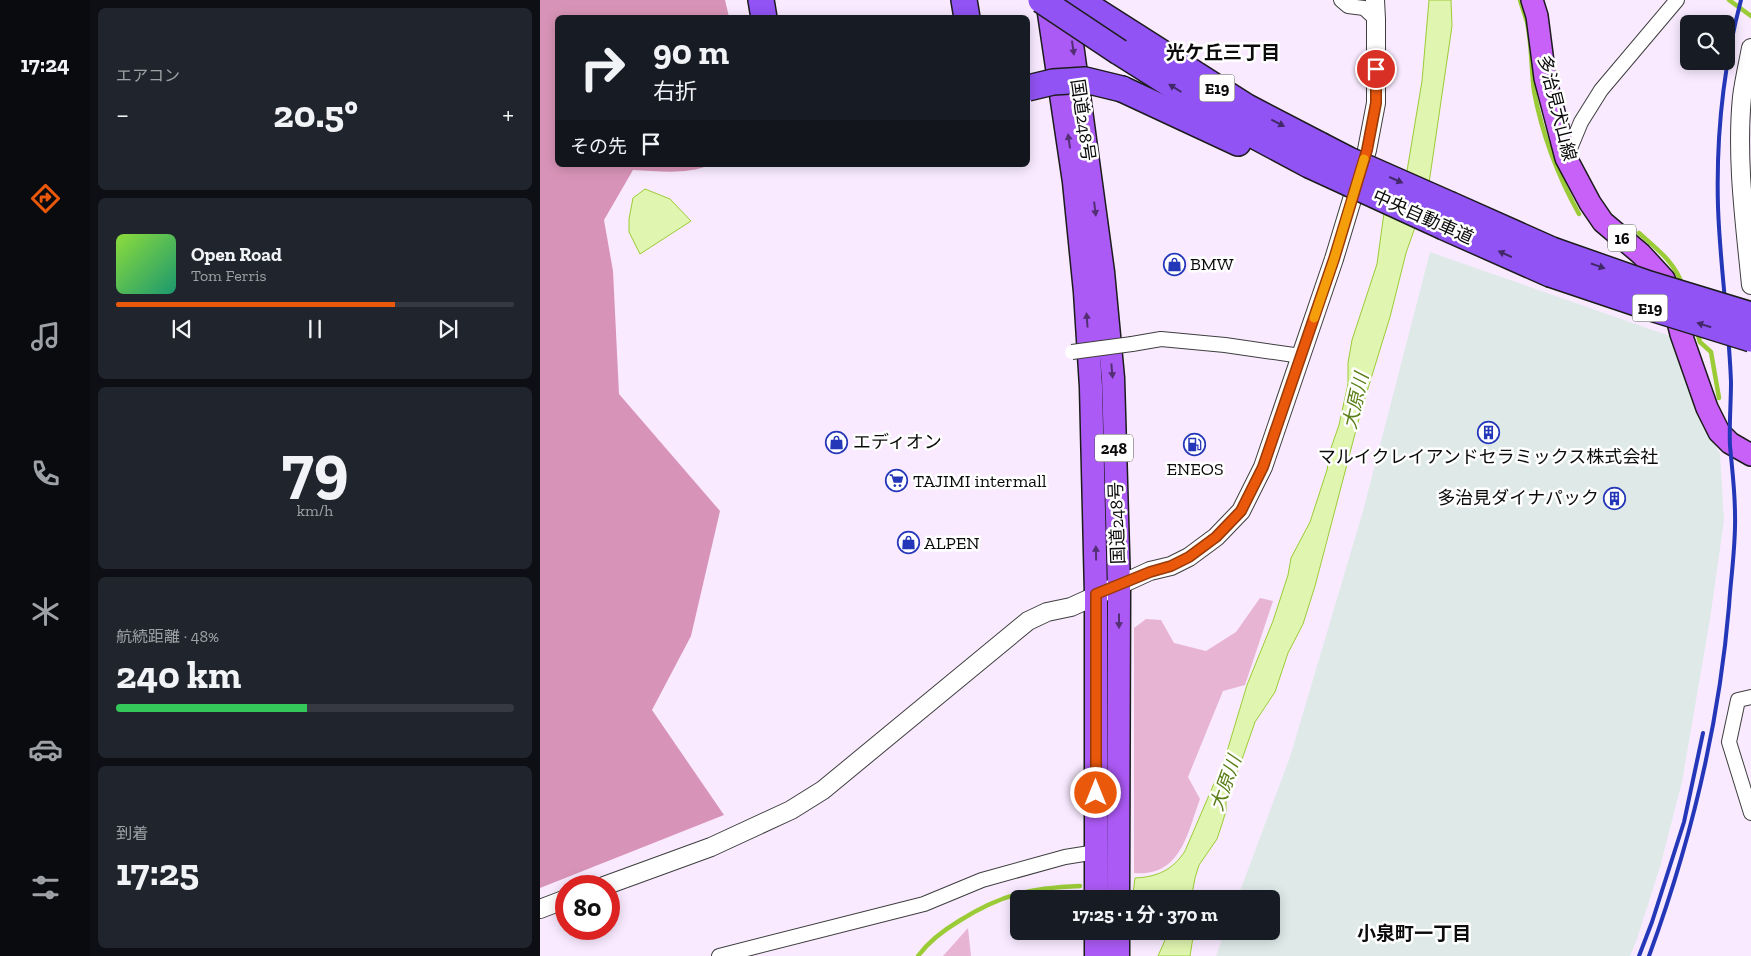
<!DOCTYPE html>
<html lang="ja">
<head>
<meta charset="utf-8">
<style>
	body { margin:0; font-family:"Zilla Slab","Noto Sans JP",serif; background:#20242c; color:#f1f3f6; height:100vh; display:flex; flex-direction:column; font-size:19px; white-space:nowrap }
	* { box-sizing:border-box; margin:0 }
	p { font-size:16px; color:#9ea1a6 }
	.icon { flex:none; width:28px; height:28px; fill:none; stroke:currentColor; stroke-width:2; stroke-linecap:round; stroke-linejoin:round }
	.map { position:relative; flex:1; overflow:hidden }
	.side { display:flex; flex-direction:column; gap:8px; padding:8px; background:#0d0f14; width:450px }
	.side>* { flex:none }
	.banner { position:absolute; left:15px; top:15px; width:475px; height:152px; border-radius:8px; box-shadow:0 2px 12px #0003; background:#171b24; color:#f1f3f6; overflow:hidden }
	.tools { position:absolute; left:1140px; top:15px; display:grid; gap:10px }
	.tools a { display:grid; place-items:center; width:55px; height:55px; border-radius:8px; background:#171b24; box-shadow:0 2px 12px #0003; font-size:25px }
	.speed { position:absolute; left:15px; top:875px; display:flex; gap:10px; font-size:25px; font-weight:700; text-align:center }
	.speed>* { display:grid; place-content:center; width:65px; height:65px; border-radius:50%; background:#171b24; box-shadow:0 2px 12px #0003; line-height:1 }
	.speed .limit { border:8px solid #d22; background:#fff; color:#111 }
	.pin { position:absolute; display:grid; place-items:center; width:42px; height:42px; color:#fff; margin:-21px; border:2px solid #fff; border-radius:50%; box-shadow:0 1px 5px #0007 }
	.me { position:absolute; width:55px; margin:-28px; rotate:0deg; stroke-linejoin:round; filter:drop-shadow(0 0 4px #0008) }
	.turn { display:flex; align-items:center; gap:18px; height:105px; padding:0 15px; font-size:22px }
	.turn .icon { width:65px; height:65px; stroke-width:2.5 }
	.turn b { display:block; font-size:35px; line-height:42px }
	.then { display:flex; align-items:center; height:48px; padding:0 15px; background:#0003; gap:10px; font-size:19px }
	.big { font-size:38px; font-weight:700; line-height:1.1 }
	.side .tile { flex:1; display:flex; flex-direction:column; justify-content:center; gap:8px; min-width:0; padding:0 18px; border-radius:8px; background:#20242c }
	.side .dial { align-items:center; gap:0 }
	.dial b { font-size:65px; line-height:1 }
	.song { display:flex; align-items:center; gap:15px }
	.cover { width:60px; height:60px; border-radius:8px; background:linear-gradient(135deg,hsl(90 70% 55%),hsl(160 70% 35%)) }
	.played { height:5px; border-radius:2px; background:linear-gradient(90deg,#ea580c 70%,#363941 70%) }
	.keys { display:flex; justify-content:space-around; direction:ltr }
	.heat { display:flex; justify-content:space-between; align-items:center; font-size:28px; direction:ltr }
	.charge { height:8px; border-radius:4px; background:linear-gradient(90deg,#34c759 48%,#363941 0) }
	.trip { position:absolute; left:470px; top:890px; width:270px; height:50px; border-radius:8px; background:#171b24; box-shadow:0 2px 12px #0003; font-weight:700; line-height:50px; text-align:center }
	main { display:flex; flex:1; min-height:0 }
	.menu { display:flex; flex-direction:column; width:90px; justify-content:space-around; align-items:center; background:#090b0e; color:#9ea1a6 }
	.menu .icon { width:35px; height:35px }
	.menu .selected { color:#ea580c }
	.menu b { font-size:22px; color:#f1f3f6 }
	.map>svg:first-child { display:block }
	.industrial { fill:#dfeae8 }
	.green { fill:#e8b4d3 }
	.forest { fill:#d894b8 }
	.water { fill:#e0f5af; stroke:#9bcc37 }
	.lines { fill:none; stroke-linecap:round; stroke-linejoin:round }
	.stream { stroke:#9bcc37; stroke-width:4.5 }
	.minor-casing { stroke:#3e3e3e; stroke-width:16 }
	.tertiary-casing { stroke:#3e3e3e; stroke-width:20 }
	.primary-casing { stroke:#1c1c1c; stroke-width:24 }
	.trunk-casing { stroke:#1c1c1c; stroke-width:25 }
	.motorway-casing { stroke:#1c1c1c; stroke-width:28 }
	.minor { stroke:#fff; stroke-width:14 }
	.tertiary { stroke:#fff; stroke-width:18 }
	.primary { stroke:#c861f7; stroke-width:21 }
	.trunk { stroke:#ac5af5; stroke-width:22 }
	.motorway { stroke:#9153f3; stroke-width:25 }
	.rail { stroke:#2537b9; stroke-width:4 }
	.minor-bridge-casing { stroke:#3e3e3e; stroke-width:16; stroke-linecap:butt }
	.motorway-bridge-casing { stroke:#1c1c1c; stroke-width:28; stroke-linecap:butt }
	.minor-bridge { stroke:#fff; stroke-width:14 }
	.motorway-bridge { stroke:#9153f3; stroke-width:25 }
	.oneway { fill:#532f74 }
	.oneway2 { fill:#412868 }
	.route-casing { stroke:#983908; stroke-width:12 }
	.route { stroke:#ea580c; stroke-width:9 }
	.slow { stroke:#f59e0b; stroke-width:9 }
	.labels { text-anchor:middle; stroke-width:5; stroke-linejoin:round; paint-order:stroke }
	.shield { fill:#fff; stroke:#545454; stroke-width:1 }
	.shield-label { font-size:16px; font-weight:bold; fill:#0b0b0b }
	.street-label { font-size:18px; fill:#0b0b0b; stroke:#fff }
	.poi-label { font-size:18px; fill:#0b0b0b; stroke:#fff; text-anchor:start }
	.neighbourhood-label { font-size:19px; font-weight:bold; fill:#0b0b0b; stroke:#fff }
	.water-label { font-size:19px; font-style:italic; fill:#597f16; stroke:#fff }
</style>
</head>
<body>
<main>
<nav class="menu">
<b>17:24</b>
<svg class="icon selected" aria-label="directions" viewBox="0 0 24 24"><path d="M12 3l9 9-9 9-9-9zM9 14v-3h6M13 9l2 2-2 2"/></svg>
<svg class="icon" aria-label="music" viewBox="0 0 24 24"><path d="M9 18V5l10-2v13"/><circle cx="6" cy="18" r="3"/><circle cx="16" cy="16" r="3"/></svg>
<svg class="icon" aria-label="phone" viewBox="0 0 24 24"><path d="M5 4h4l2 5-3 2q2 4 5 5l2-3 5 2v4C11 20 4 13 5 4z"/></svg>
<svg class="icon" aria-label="climate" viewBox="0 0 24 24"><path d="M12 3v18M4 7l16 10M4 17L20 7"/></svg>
<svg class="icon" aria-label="car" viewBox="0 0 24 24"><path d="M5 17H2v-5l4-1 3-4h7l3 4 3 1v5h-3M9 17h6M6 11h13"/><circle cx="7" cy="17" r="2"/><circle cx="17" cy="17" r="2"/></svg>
<svg class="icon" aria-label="filters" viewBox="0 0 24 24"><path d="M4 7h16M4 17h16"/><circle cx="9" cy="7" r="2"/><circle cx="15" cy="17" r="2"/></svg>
</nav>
<section class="side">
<div class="tile"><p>エアコン</p>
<div class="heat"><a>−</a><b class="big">20.5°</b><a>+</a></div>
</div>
<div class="tile">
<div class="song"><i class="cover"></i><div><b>Open Road</b><p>Tom Ferris</p></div></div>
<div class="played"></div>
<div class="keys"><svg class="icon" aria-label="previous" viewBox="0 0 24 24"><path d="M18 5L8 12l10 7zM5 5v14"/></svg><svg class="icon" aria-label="pause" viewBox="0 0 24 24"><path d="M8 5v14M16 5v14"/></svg><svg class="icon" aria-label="next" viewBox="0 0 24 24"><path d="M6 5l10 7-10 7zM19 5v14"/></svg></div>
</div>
<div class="tile dial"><b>79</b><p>km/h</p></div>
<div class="tile"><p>航続距離 · 48%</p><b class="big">240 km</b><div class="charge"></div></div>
<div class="tile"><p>到着</p><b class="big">17:25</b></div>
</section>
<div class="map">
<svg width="1211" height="956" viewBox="0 0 1211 956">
	<rect width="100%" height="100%" fill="#f9eaff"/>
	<polygon class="industrial" points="890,252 1130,336 1145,382 1151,382 1171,440 1180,453 1184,520 1170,619 1142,782 1120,867 1097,939 1090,956 676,956 685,931 731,931 731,899 697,899 750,757 823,511"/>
	<g class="green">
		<path d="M720,598l13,3 -28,84 -22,6 -35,86 12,22c-13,35 -19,78 -66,74v-245l12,-9 15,1 13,23 32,8 30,-19z"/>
		<polygon points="428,928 431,956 403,956"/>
	</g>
	<path class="forest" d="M0,0h185l4,17 -171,1v147h152c-25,10 -51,6 -77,5l-29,50 9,51 6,123 101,117 -29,125 -39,74 72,105 -184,73z"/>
	<g class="water">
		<path d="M889,0h22l1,26 -24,164 -22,63 -16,64 -29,94 -46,175 -12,38 -15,29 -13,39 -20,30 -15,43 -14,34v12l-4,13 -5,15 -18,26 -4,13 -4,21h-36l-11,-5h-11l2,-16c22,-1 38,-8 50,-27l40,-93 22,-73 26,-64 15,-46 3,-17 19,-36 17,-52 4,-22 8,-23 9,-41v-21l4,-23 25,-76 9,-66 15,-22 6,-5 15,-90z"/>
		<polygon points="105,189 130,199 151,221 100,254 89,232 89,219 93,198"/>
		<polygon points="629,931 654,931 650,956 618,956"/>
	</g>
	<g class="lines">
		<g class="stream">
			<path d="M980,0c2,7 5,15 7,22 5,23 4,46 7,69 8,43 24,85 45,123"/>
			<polyline points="1189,0 1211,16"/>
			<path d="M1099,233c18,16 37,30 44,54"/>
			<polyline points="1157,332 1160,342 1171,352 1179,398"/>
			<path d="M378,956c11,-15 26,-26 41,-35 43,-27 71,-33 121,-35"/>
		</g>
		<defs>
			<g id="minor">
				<polyline points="801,0 808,6 824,8 836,19"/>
				<polyline points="1026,158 1041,122 1061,90 1137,0"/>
				<polyline points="592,344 621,339 685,345 761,356"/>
				<polyline points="1211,697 1198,700 1189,742 1211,813"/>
				<polyline points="179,956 384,904 442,880 525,857 556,852"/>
			</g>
			<g id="tertiary">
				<path d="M1211,48c-3,16 -7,33 -9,49 -6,62 3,126 9,188"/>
				<polyline points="64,886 171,847 251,810 283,790 488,621 507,612 531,607 610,571 631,566 649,557 676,537 701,511 723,467 794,259 827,150 836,103 836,19 835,0"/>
				<polyline points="0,909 26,899"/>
			</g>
			<polyline id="primary" points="992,0 997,16 1005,78 1026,158 1050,203 1063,222 1101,254 1124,279 1134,306 1141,334 1167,408 1179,432 1190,443 1211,455"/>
			<g id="trunk">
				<polyline points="507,0 534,182 545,292 551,387 556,594 556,899"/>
				<polyline points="526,0 563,272 573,378 579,586 578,899"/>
				<polyline points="578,931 578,956"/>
				<polyline points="556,956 556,931"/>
			</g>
			<g id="motorway">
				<polyline points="221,0 224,18"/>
				<polyline points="424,0 427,18"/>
				<polyline points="539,0 707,107 780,145"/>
				<polyline points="579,52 696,126 769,165"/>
				<polyline points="582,89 698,143"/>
				<polyline points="911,205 1012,250"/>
				<polyline points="904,227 1010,274"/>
			</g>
		</defs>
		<use href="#minor" class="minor-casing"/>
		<use href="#tertiary" class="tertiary-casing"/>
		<use href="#primary" class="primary-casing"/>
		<use href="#trunk" class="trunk-casing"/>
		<use href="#motorway" class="motorway-casing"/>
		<use href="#minor" class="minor"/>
		<use href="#tertiary" class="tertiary"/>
		<use href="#primary" class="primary"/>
		<use href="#trunk" class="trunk"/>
		<use href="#motorway" class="motorway"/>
		<g class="rail">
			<polyline points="1099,956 1112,922 1144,822 1163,733"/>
			<path d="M1109,956c41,-112 70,-231 80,-350 2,-31 7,-61 6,-92 0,-23 -3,-46 -5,-68 -1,-21 1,-43 1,-64 -2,-58 -11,-116 -13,-175 -2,-70 5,-139 23,-207"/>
		</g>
		<defs>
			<polyline id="minor-bridge" points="532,352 592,344"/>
			<g id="motorway-bridge">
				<polyline points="501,0 579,52"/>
				<polyline points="488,88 513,82 545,80 582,89"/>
				<polyline points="780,145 809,160 911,205"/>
				<polyline points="769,165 904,227"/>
				<polyline points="1012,250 1109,284 1211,315"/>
				<polyline points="1010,274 1111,308 1211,339"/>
			</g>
		</defs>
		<use href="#minor-bridge" class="minor-bridge-casing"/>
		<use href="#motorway-bridge" class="motorway-bridge-casing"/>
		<use href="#minor-bridge" class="minor-bridge"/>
		<use href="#motorway-bridge" class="motorway-bridge"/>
	</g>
	<defs><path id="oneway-solid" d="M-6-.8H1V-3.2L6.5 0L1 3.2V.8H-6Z" transform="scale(1.25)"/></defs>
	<g class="oneway">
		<use href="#oneway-solid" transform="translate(533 48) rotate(82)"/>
		<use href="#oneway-solid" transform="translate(529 141) rotate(-98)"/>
		<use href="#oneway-solid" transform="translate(555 209) rotate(83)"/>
		<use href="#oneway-solid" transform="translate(547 320) rotate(-94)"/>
		<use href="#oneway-solid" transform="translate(572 371) rotate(85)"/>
		<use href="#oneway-solid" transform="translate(556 553) rotate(-91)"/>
		<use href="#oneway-solid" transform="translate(579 621) rotate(90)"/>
	</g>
	<g class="oneway2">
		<use href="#oneway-solid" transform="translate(635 88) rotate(-148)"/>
		<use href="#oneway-solid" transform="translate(738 123) rotate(27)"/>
		<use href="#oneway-solid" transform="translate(856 180) rotate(24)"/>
		<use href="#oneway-solid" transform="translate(965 254) rotate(-156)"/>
		<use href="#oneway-solid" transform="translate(1058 266) rotate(19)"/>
		<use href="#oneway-solid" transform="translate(1164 325) rotate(-163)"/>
	</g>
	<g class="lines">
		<defs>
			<polyline id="route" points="556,793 556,594 610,572 631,566 649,557 676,537 701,511 723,467 794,259 827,150 836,103 836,69"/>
		</defs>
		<use href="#route" class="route-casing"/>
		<use href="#route" class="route"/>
		<polyline class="slow" points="774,318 794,259 824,159"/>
	</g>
	<defs>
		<symbol id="shop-ring" viewBox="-11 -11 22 22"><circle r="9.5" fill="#fff" stroke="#2537b9" stroke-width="1.5"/><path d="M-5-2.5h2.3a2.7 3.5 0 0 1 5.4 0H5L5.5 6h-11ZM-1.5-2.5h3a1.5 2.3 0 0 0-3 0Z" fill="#2537b9"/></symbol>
		<symbol id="building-ring" viewBox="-11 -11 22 22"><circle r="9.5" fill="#fff" stroke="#2537b9" stroke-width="1.5"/><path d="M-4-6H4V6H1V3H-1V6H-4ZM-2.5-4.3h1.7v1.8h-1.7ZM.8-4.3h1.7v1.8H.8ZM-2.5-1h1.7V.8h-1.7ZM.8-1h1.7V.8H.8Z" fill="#2537b9"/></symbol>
		<symbol id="fuel-ring" viewBox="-11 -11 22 22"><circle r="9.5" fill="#fff" stroke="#2537b9" stroke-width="1.5"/><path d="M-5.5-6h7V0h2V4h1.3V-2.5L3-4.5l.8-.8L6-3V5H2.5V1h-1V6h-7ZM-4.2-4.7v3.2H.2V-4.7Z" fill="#2537b9"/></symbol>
		<symbol id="supermarket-ring" viewBox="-11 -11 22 22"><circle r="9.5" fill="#fff" stroke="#2537b9" stroke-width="1.5"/><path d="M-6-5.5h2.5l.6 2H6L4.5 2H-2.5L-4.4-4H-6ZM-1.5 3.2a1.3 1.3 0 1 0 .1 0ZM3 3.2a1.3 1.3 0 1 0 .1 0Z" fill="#2537b9"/></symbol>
	</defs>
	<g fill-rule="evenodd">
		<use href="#shop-ring" x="622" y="252" width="25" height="25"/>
		<use href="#building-ring" x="936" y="420" width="25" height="25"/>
		<use href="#shop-ring" x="284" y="430" width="25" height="25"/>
		<use href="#fuel-ring" x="642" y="432" width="25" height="25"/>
		<use href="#supermarket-ring" x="344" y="468" width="25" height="25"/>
		<use href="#building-ring" x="1062" y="486" width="25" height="25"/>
		<use href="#shop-ring" x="356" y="530" width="25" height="25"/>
	</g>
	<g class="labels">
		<g class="shield">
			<rect x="659.5" y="74.5" width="35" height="27" rx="4"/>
			<rect x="1068" y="224.5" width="28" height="27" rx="4"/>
			<rect x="1092.5" y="294.5" width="35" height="27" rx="4"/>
			<rect x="555" y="434.5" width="38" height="27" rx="4"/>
		</g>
		<g class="shield-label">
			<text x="677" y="94">E19</text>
			<text x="1082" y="244">16</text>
			<text x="1110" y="314">E19</text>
			<text x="574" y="454">248</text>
		</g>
		<g class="street-label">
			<text transform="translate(1017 108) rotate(76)" y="6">多治見犬山線</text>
			<text transform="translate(543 120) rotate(82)" y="6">国道248号</text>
			<text transform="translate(883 217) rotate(24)" y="6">中央自動車道</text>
			<text transform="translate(577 523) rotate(-92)" y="6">国道248号</text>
		</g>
		<g class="poi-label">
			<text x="650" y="270">BMW</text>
			<text x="313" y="448">エディオン</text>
			<text x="948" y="463" text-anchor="middle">マルイクレイアンドセラミックス株式会社</text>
			<text x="655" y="475" text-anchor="middle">ENEOS</text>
			<text x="373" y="487">TAJIMI intermall</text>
			<text x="1059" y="504" text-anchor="end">多治見ダイナパック</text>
			<text x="384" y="549">ALPEN</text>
		</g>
		<g class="neighbourhood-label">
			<text x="683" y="59">光ケ丘三丁目</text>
			<text x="874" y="940">小泉町一丁目</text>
		</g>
		<g class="water-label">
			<text transform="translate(815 401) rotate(-77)" y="7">大原川</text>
			<text transform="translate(685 783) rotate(-70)" y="7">大原川</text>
		</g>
	</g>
</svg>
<div class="tools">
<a><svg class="icon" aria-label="search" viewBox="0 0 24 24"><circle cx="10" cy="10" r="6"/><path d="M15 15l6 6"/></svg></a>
</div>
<div class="speed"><div class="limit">80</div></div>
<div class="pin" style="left:836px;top:69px;background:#d93025"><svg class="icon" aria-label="arrive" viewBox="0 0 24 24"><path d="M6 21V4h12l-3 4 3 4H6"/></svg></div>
<svg class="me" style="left:556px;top:793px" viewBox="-20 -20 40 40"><circle r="17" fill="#ea580c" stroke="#fff" stroke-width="3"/><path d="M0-11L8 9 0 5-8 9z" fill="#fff"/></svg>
<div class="trip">17:25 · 1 分 · 370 m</div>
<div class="banner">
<div class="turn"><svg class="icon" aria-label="right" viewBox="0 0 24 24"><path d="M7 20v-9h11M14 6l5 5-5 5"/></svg><div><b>90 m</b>右折</div></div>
<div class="then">その先<svg class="icon" aria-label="arrive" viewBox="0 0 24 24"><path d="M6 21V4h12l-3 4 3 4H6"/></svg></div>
</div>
</div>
</main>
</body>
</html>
